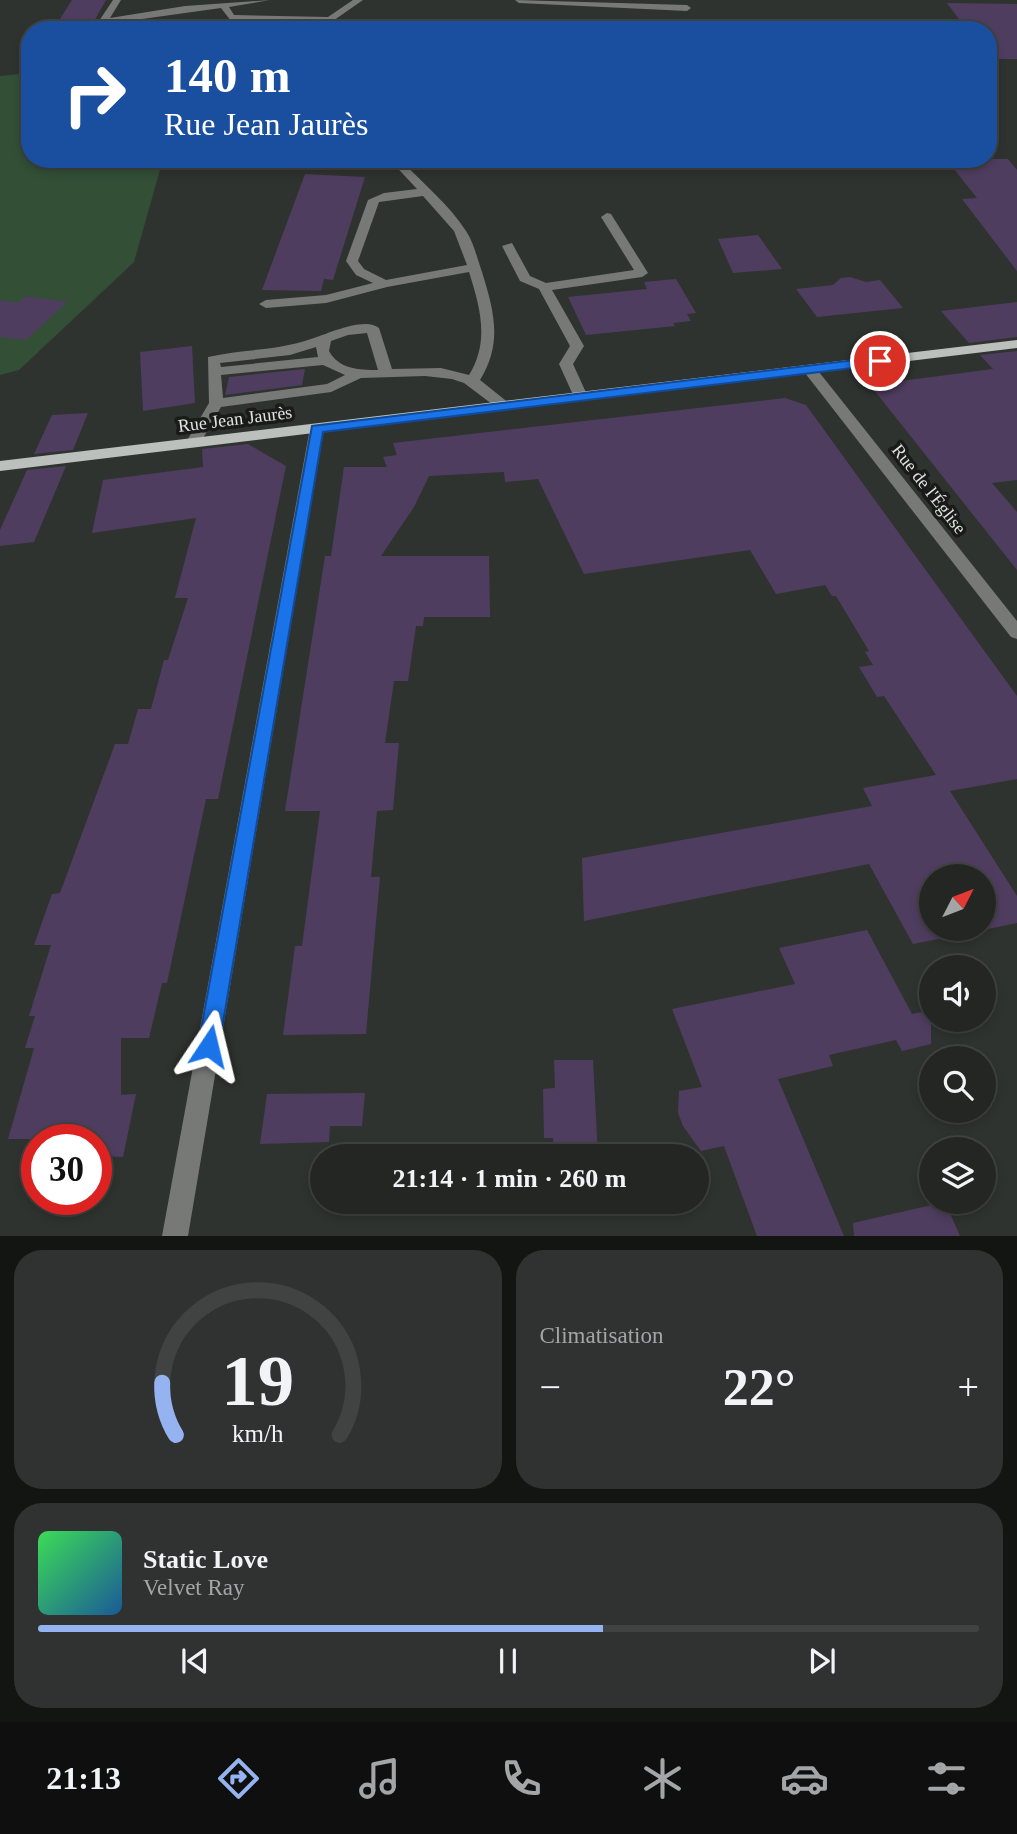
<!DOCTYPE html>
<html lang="fr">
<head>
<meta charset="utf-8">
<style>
	body { margin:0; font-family:"Times New Roman",serif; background:#2f3230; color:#f1f3f6; height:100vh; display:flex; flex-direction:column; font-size:26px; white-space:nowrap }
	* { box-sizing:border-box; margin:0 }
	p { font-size:23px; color:#a3a5a6 }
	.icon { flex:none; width:38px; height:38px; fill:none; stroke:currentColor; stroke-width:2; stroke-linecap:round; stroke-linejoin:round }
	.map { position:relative; height:1236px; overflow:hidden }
	.sheet { display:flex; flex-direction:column; gap:14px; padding:14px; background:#131513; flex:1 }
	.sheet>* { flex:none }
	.hud { position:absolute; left:21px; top:21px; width:976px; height:147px; border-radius:28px; box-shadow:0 4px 10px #0003,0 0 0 2px #404341; background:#1a4fa0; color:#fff; overflow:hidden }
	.needle { width:46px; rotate:48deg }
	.fabs { position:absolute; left:919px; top:864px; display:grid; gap:14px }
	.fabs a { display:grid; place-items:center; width:77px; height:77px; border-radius:50%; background:#232623; box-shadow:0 4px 10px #0003,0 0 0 2px #404341; font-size:35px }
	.speed { position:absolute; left:21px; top:1124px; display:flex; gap:14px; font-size:35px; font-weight:700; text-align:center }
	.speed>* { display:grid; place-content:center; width:91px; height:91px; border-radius:50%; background:#232623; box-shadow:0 4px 10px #0003,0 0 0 2px #404341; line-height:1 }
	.speed .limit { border:10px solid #d22; background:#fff; color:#111 }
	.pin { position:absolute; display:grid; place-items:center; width:60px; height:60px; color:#fff; margin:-30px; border:4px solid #fff; border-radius:50%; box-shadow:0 2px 7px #0007 }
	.me { position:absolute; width:77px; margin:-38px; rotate:10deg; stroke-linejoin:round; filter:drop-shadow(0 0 5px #0008) }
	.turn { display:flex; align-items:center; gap:24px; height:147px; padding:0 28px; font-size:32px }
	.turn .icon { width:91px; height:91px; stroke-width:2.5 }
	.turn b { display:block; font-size:49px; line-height:60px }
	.big { font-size:52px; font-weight:600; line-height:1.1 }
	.sheet .card { flex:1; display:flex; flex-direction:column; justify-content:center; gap:10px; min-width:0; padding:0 24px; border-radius:28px; background:#2f3230 }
	.sheet .dial { align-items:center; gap:0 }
	.dial svg { height:182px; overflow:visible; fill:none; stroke:#404341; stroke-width:7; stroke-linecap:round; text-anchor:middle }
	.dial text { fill:#f1f3f6; stroke:none }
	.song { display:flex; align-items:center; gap:21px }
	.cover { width:84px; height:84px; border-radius:10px; background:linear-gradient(135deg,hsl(130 70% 55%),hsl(210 70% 35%)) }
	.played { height:7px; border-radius:4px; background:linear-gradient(90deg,#95b2f1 60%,#404341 60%) }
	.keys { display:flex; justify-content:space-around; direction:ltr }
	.heat { display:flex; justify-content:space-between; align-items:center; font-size:38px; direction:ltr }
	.sheet .tiles { flex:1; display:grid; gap:14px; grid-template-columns:1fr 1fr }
	.card:last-child { grid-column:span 2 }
	.trip { position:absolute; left:310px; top:1144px; width:399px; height:70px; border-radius:35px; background:#232623; box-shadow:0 4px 10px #0003,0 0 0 2px #404341; font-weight:600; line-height:70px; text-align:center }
	.menu { display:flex; height:112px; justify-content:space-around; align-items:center; background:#0e0f0e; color:#a3a5a6 }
	.menu .icon { width:49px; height:49px }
	.menu .on { color:#95b2f1 }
	.menu b { font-size:32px; color:#f1f3f6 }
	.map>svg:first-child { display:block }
	.green { fill:#334f36 }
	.building { fill:#4f3d5f; fill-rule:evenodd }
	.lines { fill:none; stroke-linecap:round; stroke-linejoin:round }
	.minor { fill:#777977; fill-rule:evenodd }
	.major { fill:#bcc0bc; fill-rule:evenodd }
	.route { fill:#1a73e8; stroke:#114b97; stroke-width:2 }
	.labels { text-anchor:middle; stroke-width:7; stroke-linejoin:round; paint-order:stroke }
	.street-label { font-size:18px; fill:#e1e3e1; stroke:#191a19 }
</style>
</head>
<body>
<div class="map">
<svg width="1017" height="1236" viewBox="0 0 1017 1236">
	<rect width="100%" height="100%" fill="#2f332f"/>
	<polygon class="green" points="30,73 30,159 163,159 134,262 19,370 0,375 0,76"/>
	<g class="building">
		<polygon points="72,0 106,0 89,30 53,30"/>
		<polygon points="947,3 1017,4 1017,59 989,59 989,30 967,30"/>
		<polygon points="946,159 1008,159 1017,170 1017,271 962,199 977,198"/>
		<polygon points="305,174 365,177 333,280 324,279 321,291 262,290"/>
		<polygon points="758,235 782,269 733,273 718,239"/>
		<polygon points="850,277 866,282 880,280 903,308 817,317 796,289 833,285 841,278"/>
		<polygon points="676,279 696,313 687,314 691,321 673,323 675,326 586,335 568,297 647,289 644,282"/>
		<polygon points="25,296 67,302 26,340 0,337 0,300 18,303"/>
		<polygon points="1017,302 1017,337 969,343 941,311"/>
		<polygon points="192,346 195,403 143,411 140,352"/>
		<polygon points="1017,351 1017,480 992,483 1017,512 1017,570 870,385 993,369 980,355"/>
		<polygon points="305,369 302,385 225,395 229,377"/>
		<path d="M785,398l21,7 211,291v83l-67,12 67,105v27l-104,21 -44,-80 -285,57 -2,-63 290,-52 -9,-18 73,-13 -52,-79 -7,1 -18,-30 14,-2 -8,-13 4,-1 -33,-55h-4l-7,-11 -49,9 -26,-44 -166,24 -46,-95 -33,3 -1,-10 -75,4 -15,31 -33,49h108l1,61h-66l-1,9h-7l-8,55h-14l-9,62h14l-2,22 -4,45 -16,1 -6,66h9l-14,157 -83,1 12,-89h7l18,-135h-35l40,-255h6l13,-89h43l-4,-10 14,-2 -4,-12zM931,877h53v52h-53z"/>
		<polygon points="88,413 73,450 34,454 52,415"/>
		<polygon points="248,444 286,466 218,799 206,799 167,983 162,983 149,1038 121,1038 121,1095 136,1094 123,1157 96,1156 96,1139 8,1139 34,1048 25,1048 35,1016 29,1016 51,945 34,945 52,894 60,893 115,744 128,744 138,709 151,709 164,660 168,660 188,598 175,598 196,518 92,533 103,480 203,467 202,449"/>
		<polygon points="66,466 34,542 0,546 0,530 27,470"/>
		<polygon points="867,930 912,1014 931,1010 931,1044 902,1051 896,1040 829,1055 833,1066 778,1079 844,1236 757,1236 724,1146 701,1151 683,1126 678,1113 679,1091 702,1087 672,1009 795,984 779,948"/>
		<polygon points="554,1060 593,1060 598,1157 554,1157 553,1138 544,1138 543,1089 555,1088"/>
		<polygon points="365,1093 362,1126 330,1126 329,1142 260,1144 267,1094"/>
		<polygon points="945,1202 960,1236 854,1236 853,1223"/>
	</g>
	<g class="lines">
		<g class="minor">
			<polygon points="113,0 121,0 110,18 185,6 270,0 229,7 234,15 328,17 353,0 363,0 330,23 231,21 221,8 106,24 103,29 97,29 95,27"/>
			<polygon points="515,0 687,5 691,8 687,11 519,3"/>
			<polygon points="275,159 286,159 282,169 272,167"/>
			<path d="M389,159h11c22,24 49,45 66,72 8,12 11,27 16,41 12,39 21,71 -2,108l30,24 2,3 -2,3h-10l-36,-27 -12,-4 -27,-3 -64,2 -30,14 -110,15 -23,40h-10l-3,-3 24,-41 -1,-46c34,-8 69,-6 103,-18 16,-5 54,-23 68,-11l13,41 49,-1 28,7c21,-34 11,-68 0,-103l-82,15 -61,16 -60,5 -7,-4 7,-4 60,-5 47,-12 -17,-8 -10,-14 22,-61 16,-7 33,-4zM423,196l31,35 13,34 -81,15 -22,-11 -6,-8 21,-59zM367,333l11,37c-20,0 -39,-1 -49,-19l2,-10 17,-6zM316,347l2,10 -97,10 -1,-4 70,-8zM323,365l22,10 -18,9 -104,14 -2,-23z"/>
			<polygon points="607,213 611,214 648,273 642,277 552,290 584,346 573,364 588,397 581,401 574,397 559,364 570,346 539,289 520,281 502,246 512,243 530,276 546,283 634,270 601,217"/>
			<polygon points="810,366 815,367 1017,621 1017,639 1011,637 805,373 805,367"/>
			<polygon points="317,424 324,428 188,1236 162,1236 310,428"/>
		</g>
		<polygon class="major" points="1017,340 1017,348 0,471 0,461"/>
	</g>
	<polygon class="route" points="880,357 887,361 885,364 323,432 219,1046 216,1053 209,1055 201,1053 198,1046 312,426"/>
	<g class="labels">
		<g class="street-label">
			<text transform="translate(235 419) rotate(-7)" y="6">Rue Jean Jaurès</text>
			<text transform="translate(929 489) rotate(52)" y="6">Rue de l'Église</text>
		</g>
	</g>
</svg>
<div class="fabs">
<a><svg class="needle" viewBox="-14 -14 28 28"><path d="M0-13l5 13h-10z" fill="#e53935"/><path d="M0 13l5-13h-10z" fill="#a3a5a6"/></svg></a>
<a><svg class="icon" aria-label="sound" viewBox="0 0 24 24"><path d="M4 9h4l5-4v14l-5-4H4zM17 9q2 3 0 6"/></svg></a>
<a><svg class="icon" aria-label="search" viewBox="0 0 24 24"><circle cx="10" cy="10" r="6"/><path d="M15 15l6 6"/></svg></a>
<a><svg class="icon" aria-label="layers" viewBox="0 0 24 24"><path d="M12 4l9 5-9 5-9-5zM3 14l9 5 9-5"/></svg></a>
</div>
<div class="speed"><div class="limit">30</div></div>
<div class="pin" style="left:880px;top:361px;background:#d93025"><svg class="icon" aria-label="arrive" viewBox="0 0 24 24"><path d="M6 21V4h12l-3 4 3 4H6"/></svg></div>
<svg class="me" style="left:209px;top:1046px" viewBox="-20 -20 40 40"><path d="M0-17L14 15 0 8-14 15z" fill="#1a73e8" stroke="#fff" stroke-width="4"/></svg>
<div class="trip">21:14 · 1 min · 260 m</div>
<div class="hud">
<div class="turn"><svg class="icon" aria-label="right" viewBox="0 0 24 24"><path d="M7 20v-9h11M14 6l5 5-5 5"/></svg><div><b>140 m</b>Rue Jean Jaurès</div></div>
</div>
</div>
<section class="sheet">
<div class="tiles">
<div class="card dial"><svg viewBox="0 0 100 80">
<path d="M14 69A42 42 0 1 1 86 69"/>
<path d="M14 69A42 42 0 0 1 8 46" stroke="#95b2f1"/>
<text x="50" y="56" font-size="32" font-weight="700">19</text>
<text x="50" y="72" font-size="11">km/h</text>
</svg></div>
<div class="card"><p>Climatisation</p>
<div class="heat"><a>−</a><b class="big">22°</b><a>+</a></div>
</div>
<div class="card">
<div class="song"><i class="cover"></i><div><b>Static Love</b><p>Velvet Ray</p></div></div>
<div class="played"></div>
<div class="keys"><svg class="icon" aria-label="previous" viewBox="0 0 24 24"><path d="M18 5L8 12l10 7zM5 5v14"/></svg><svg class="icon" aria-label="pause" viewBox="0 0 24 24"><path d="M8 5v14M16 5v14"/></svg><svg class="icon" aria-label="next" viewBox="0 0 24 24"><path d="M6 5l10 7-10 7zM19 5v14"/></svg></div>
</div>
</div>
</section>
<nav class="menu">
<b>21:13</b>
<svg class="icon on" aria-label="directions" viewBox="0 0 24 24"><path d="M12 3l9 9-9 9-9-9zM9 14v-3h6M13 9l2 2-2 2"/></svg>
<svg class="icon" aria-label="music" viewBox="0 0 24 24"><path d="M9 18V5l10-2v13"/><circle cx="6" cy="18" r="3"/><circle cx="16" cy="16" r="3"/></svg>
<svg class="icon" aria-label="phone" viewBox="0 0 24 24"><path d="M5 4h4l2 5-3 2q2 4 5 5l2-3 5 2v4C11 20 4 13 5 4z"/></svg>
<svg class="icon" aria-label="climate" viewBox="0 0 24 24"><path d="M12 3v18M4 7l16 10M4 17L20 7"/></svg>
<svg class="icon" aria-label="car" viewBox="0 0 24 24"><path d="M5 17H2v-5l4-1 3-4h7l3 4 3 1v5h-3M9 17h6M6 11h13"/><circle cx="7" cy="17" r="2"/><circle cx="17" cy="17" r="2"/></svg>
<svg class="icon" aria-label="filters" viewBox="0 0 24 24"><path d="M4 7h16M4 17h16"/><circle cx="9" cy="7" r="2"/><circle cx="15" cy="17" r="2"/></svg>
</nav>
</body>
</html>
